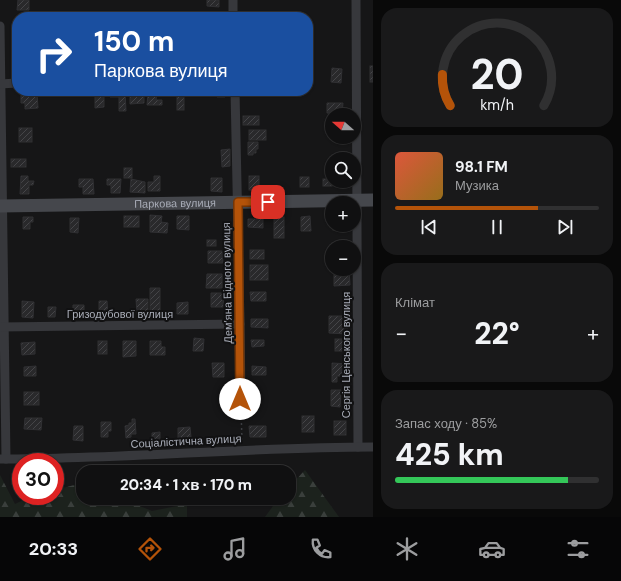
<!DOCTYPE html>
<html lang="uk">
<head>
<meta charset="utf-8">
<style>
	body { margin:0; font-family:"DM Sans",sans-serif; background:#19191a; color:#f1f3f6; height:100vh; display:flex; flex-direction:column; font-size:15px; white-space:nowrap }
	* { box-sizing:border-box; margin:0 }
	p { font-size:13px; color:#9c9d9f }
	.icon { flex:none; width:22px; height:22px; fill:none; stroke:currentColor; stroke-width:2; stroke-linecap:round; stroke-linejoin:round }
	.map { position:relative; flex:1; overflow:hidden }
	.details { display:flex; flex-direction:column; gap:8px; padding:8px; background:#090909; width:248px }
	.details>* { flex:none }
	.hud { position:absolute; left:12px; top:12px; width:301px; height:84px; border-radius:16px; box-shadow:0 1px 3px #0004,0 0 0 1px #303031; background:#1a4fa0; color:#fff; overflow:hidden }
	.needle { width:26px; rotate:291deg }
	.buttons { position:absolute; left:325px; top:108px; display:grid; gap:8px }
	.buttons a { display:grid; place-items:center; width:36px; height:36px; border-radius:50%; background:#101011; box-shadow:0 1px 3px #0004,0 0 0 1px #303031; font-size:20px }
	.speed { position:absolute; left:12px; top:453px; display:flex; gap:8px; font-size:20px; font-weight:700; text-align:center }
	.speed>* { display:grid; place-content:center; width:52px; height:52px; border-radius:50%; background:#101011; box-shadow:0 1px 3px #0004,0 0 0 1px #303031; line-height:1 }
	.speed .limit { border:6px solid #d22; background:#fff; color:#111 }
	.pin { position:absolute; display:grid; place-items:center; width:34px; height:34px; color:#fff; margin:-17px; border-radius:8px; box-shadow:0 2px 6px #0006 }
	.me { position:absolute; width:44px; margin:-22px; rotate:0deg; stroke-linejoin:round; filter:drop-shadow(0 0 3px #0008) }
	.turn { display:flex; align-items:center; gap:14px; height:84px; padding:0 16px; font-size:18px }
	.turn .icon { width:52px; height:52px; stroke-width:2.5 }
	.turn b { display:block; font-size:28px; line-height:34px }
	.big { font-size:30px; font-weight:800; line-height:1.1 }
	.details .widget { flex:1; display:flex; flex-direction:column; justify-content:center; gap:6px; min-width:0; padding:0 14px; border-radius:16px; background:#19191a }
	.details .dial { align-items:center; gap:0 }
	.dial svg { height:104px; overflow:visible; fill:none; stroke:#303031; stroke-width:7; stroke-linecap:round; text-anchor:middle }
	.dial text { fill:#f1f3f6; stroke:none }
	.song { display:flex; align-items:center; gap:12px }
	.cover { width:48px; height:48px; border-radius:6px; background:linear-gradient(135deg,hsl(10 70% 55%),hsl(40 70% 35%)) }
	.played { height:4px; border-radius:2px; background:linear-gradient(90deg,#b45309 70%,#303031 70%) }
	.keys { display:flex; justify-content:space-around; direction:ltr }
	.heat { display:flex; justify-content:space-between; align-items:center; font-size:22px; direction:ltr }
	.charge { height:6px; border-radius:3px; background:linear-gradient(90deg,#34c759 85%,#303031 0) }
	.trip { position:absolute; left:76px; top:465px; width:220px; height:40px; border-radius:16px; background:#101011; box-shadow:0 1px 3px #0004,0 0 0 1px #303031; font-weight:800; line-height:40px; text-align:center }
	.tab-bar { display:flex; height:64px; justify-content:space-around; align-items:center; background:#060607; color:#9c9d9f }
	.tab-bar .icon { width:28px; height:28px }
	.tab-bar .selected { color:#b45309 }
	.tab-bar b { font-size:18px; color:#f1f3f6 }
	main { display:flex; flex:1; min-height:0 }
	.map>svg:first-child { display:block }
	.forest { fill:url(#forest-firs) }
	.building { fill:url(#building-hatch); stroke:#303033 }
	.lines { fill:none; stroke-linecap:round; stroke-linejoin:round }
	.path { stroke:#3d3f43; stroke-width:1.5; stroke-dasharray:2 3; stroke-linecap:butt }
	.street { stroke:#37383c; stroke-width:9 }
	.secondary { stroke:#45474c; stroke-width:13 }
	.route-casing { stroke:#753606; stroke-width:10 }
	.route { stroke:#b45309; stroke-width:7 }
	.labels { text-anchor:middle; stroke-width:4; stroke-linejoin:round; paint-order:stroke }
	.street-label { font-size:11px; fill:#a8acb7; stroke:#111112 }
</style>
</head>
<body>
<main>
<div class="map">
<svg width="373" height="517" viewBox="0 0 373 517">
	<defs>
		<pattern id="forest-firs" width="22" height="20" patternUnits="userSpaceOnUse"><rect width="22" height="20" fill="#1c221d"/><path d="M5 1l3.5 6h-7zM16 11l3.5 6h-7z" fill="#3a3f3c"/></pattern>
		<pattern id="building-hatch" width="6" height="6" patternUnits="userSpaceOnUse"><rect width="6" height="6" fill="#29292b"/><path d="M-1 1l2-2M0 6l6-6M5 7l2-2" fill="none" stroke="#454548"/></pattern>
	</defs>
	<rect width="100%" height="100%" fill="#161617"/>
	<g class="forest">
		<polygon points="305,470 339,517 265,517 279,498 289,498 289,487"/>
		<polygon points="0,475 15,504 32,496 55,496 55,490 82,483 83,498 120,498 152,511 187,504 187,517 0,517"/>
	</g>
	<g class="building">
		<polygon points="18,0 29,0 29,10 17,10"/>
		<polygon points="207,0 219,0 219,7 207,6"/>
		<rect x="12" y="46" width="5" height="26"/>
		<rect x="370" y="66" width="3" height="16"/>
		<polygon points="332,68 342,69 341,83 331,82"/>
		<polygon points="110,91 125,91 126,111 119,111 119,97 110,97"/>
		<polygon points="216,91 225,91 225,97 217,97"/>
		<polygon points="130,92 144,92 144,103 130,104"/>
		<rect x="177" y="92" width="7" height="18"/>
		<polygon points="21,93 37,93 38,108 25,109 25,103 21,103"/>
		<polygon points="104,93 104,107 95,108 95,94"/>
		<polygon points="148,93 157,93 156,100 162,100 162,105 147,105"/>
		<polygon points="327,103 343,103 342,114 327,113"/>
		<rect x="243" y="116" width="16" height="9"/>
		<rect x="19" y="128" width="13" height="14"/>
		<rect x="249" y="130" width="17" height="10"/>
		<polygon points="248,142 258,142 258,149 256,149 256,153 253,153 253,155 248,155"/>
		<polygon points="230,149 230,166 222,167 221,150"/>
		<rect x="11" y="159" width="15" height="8"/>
		<rect x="124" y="168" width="8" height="10"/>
		<polygon points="21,176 28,176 28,181 34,181 33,185 29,185 29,194 20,194"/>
		<polygon points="154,176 160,176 160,191 148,191 148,182 154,182"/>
		<rect x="249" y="176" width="10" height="14"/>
		<rect x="300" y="177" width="9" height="10"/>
		<polygon points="211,178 222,178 222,192 211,191"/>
		<polygon points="79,179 93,179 94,194 83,194 83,187 79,187"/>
		<polygon points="107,179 121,179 120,193 111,193 111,185 107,185"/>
		<polygon points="131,179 145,182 145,193 130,192"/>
		<rect x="323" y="179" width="9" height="7"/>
		<polygon points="150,215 162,216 161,222 168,223 167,233 150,232"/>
		<rect x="124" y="216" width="15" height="11"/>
		<polygon points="177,216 189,216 189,230 177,229"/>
		<polygon points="310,216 311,231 301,231 301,217"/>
		<polygon points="23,217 33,217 33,222 30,222 30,229 23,229"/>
		<rect x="274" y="217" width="10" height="21"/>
		<polygon points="70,218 79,218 78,233 70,232"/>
		<polygon points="248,219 263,219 263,228 248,227"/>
		<rect x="333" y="225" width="15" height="5"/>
		<rect x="207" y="240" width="9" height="6"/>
		<rect x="250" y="250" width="14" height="9"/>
		<polygon points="208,251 222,251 223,263 208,263"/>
		<rect x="250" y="265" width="18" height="15"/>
		<polygon points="334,269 349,269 350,285 334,286"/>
		<polygon points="207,274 222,274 222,288 206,288"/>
		<polygon points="150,288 160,288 160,313 150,314"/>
		<polygon points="250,292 266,292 266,301 251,301"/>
		<polygon points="211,293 224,293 223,307 211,307"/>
		<polygon points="136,299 148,299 148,314 137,314"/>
		<polygon points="22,301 34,302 33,318 22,317"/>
		<polygon points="99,301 107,301 108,315 99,315"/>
		<polygon points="188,302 188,314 177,314 177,303"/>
		<polygon points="73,305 84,305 84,310 81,310 81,316 73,316"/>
		<polygon points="48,307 56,307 55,317 48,317"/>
		<polygon points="329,316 348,316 347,334 329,333"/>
		<polygon points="251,319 268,319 268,328 251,327"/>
		<polygon points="194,338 204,339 203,351 193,351"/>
		<rect x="335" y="339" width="12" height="12"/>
		<polygon points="251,340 264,340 264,346 252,347"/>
		<rect x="98" y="341" width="9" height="13"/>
		<polygon points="123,341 136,341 136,356 123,357"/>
		<polygon points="150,341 161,341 161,347 165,347 165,355 150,355"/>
		<polygon points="35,342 35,354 22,355 21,343"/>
		<polygon points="212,363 224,363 224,377 213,377"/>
		<polygon points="332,363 349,364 349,373 341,373 341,376 337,376 337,382 332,382"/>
		<polygon points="36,366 36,376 24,376 24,367"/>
		<polygon points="252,366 266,367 266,375 252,375"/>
		<polygon points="331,390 341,390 340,407 331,406"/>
		<rect x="24" y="392" width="15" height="13"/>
		<rect x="302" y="416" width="12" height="16"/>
		<polygon points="25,418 42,418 41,430 24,429"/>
		<polygon points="132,419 135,419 136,434 131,434 131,437 126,438 125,426 129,425 129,423 132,423"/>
		<rect x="334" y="421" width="12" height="14"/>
		<polygon points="101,422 111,422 111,431 108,431 108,437 101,437"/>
		<polygon points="74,426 83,426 83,441 73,440"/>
		<polygon points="249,426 266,426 266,437 250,437"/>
		<polygon points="190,427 191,437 178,438 178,428"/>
		<polygon points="160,432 160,448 152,448 152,433"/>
	</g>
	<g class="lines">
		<polyline class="path" points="241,408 242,442"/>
		<g class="street">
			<polyline points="233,0 233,17"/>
			<polyline points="356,0 358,447"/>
			<polyline points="0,26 6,459"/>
			<polyline points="0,84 17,83"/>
			<polyline points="235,91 240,324 241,399"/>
			<polyline points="0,327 240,324"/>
			<path d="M1,459c124,0 248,-12 372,-12"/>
		</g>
		<path class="secondary" id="s1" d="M0,206l373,-6"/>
	</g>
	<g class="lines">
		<defs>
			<polyline id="route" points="240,399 238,202 268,202"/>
		</defs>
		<use href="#route" class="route-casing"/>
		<use href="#route" class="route"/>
	</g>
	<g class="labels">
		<g class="street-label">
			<text dy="4" stroke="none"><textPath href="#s1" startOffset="175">Паркова вулиця</textPath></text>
			<text transform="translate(227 283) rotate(-91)" y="4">Дем’яна Бідного вулиця</text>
			<text x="120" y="318">Гризодубової вулиця</text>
			<text transform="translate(346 355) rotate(-90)" y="4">Сергія Ценського вулиця</text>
			<text transform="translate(186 441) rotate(-3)" y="4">Соціалістична вулиця</text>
		</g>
	</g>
</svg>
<div class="buttons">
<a><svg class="needle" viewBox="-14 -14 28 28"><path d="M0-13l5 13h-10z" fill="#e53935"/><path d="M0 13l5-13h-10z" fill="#9c9d9f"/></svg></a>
<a><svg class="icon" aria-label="search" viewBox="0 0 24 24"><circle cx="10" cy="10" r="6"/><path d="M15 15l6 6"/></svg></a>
<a>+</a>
<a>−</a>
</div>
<div class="speed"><div class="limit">30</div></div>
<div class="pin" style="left:268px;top:202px;background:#d93025"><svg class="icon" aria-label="arrive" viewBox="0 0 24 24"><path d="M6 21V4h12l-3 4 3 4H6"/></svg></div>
<svg class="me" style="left:240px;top:399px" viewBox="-20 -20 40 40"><circle r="19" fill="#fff"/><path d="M0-13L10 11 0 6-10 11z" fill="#b45309"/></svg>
<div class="trip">20:34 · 1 хв · 170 m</div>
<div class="hud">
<div class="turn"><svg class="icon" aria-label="right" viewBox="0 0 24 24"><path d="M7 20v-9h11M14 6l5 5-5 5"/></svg><div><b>150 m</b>Паркова вулиця</div></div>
</div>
</div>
<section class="details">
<div class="widget dial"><svg viewBox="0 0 100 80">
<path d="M14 69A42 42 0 1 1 86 69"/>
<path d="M14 69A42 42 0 0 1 8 45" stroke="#b45309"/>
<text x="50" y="56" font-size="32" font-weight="700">20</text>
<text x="50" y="72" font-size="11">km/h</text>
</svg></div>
<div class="widget">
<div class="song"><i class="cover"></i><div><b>98.1 FM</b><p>Музика</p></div></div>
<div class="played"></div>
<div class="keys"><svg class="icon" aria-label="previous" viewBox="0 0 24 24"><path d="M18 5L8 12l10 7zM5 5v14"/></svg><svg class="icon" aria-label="pause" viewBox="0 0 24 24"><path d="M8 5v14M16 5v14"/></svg><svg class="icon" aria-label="next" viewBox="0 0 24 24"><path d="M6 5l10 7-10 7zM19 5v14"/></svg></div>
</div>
<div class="widget"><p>Клімат</p>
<div class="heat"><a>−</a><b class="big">22°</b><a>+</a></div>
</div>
<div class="widget"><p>Запас ходу · 85%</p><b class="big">425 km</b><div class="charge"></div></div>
</section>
</main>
<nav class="tab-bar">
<b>20:33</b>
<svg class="icon selected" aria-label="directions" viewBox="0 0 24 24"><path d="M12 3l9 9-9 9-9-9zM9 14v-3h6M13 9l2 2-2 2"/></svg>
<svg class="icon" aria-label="music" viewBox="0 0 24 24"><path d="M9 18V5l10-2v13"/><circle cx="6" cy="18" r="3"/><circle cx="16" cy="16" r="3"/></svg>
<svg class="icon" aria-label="phone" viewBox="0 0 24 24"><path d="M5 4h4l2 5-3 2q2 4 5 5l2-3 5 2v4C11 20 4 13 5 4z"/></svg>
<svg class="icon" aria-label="climate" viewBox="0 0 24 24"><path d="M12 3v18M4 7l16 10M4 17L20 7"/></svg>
<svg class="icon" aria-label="car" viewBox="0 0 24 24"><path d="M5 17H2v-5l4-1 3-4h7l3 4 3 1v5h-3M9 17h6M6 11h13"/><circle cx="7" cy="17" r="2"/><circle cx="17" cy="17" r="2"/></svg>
<svg class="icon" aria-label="filters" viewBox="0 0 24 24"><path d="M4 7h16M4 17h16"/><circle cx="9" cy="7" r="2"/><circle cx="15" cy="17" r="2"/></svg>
</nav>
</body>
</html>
